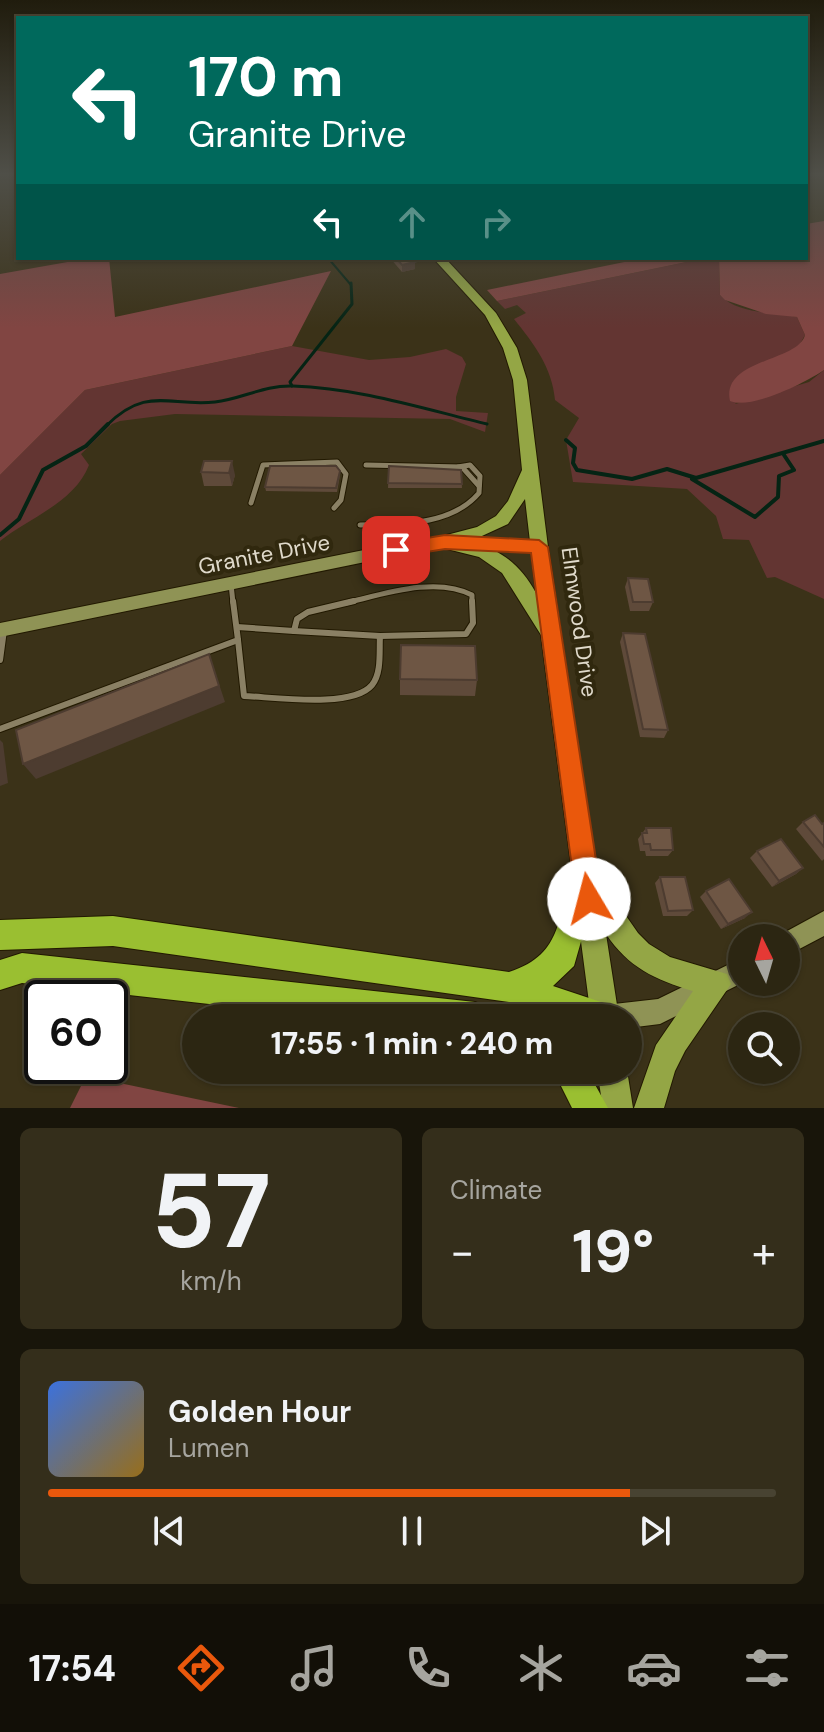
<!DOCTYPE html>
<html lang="en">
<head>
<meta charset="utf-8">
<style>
	body { margin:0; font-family:"DM Sans",sans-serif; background:#342e1b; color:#f1f3f6; height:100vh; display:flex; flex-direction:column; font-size:30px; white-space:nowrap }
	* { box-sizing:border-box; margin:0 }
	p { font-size:26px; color:#a6a59f }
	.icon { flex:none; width:44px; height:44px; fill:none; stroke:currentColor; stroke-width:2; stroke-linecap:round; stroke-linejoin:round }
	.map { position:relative; height:1108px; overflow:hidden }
	.side { display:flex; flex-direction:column; gap:20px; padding:20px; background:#18150a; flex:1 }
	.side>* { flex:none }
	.top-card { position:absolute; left:16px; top:16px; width:792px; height:244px; border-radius:0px; box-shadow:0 2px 6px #0004,0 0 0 2px #484332; background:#00695c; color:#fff; overflow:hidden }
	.needle { width:52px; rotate:355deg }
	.buttons { position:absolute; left:728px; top:924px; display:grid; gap:16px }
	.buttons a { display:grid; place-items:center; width:72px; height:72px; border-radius:50%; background:#2c2612; box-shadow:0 2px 6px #0004,0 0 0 2px #484332; font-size:40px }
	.speed { position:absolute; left:24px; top:980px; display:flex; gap:16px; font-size:40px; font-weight:700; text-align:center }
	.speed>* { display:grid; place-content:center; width:104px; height:104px; border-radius:50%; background:#2c2612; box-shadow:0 2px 6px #0004,0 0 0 2px #484332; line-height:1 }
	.speed .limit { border:4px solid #111; border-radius:12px; background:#fff; color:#111 }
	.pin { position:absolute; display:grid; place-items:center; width:68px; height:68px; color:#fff; margin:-34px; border-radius:16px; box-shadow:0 4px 12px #0006 }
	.me { position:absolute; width:88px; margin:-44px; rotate:352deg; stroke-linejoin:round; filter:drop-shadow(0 0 6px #0008) }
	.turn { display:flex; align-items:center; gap:28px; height:168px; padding:0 40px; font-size:36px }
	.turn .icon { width:104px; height:104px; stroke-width:2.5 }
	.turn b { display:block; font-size:56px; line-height:68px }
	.lanes { display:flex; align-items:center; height:76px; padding:0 40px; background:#0003; justify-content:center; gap:40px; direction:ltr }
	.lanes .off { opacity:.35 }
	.big { font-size:60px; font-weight:800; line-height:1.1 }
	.side .card { flex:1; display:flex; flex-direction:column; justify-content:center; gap:12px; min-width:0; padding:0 28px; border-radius:12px; background:#342e1b }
	.side .dial { align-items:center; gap:0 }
	.dial b { font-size:104px; line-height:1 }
	.song { display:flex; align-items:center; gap:24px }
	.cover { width:96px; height:96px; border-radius:12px; background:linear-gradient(135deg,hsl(220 70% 55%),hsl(40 70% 35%)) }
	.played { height:8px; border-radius:4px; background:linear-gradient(90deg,#ea580c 80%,#484332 80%) }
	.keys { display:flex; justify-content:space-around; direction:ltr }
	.heat { display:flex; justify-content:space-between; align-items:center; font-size:44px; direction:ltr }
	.side .tiles { flex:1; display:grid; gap:20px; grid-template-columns:1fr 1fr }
	.card:last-child { grid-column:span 2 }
	.trip { position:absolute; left:182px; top:1004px; width:460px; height:80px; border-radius:40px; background:#2c2612; box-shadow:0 2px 6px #0004,0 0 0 2px #484332; font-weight:800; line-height:80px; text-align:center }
	.tab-bar { display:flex; height:128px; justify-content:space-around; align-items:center; background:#120f07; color:#a6a59f }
	.tab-bar .icon { width:56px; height:56px }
	.tab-bar .current { color:#ea580c }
	.tab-bar b { font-size:36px; color:#f1f3f6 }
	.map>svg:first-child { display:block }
	.green { fill:#633532 }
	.forest { fill:#814542 }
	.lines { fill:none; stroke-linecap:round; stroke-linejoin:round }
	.stream-far2 { stroke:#052414; stroke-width:2 }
	.stream-far1 { stroke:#052414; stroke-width:3 }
	.stream { stroke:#052414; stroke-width:4 }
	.lane-far1-casing { stroke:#221901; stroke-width:7 }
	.lane-casing { stroke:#221901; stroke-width:8 }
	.secondary-casing { stroke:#221901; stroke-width:2 }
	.primary-casing { stroke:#221901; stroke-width:2 }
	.highway-casing { stroke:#221901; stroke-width:2 }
	.lane-far1 { stroke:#8a8064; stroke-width:5 }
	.lane { stroke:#8a8064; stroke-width:6 }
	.secondary { fill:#8f9355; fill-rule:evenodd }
	.primary { fill:#94a645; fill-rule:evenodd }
	.highway { fill:#9abf31; fill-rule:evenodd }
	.wall { fill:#5f4a3a }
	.shaded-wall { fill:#4d3c30 }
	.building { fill:#6e5644; stroke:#4d3c30; stroke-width:2 }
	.route { fill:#ea580c; stroke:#983908; stroke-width:2 }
	.labels { text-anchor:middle; stroke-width:8; stroke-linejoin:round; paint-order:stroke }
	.street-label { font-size:22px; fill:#e0dacb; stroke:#30280e }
</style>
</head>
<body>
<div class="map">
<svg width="824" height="1108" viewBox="0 0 824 1108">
	<rect width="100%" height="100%" fill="#3b3218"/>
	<g class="green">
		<path d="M706,258h13l1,37c19,20 52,16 77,22l8,18 -5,9 -65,60 74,-22 15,-12v229l-49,-22 -8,1 -18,-38 -26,-1 -7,-23 -29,-27 -114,-7 -7,-42 13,-22 -24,-18c-3,-33 -21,-56 -41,-81l12,-6 -9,-8 -12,4 -8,-8z"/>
		<path d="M292,346l77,14 41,-3 36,-8 16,8 4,7 -10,33v14l32,2 -3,19 -35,-13 -275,-5 -55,7 -8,3 -31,30 8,11c-14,37 -60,53 -89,76v-66l85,-85z"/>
	</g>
	<g class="forest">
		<path d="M824,221v149c-17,12 -73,40 -94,31 -9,-42 68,-39 75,-66l-8,-18 -31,-3 -41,-14 -5,-5 -1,-37h87v-34z"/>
		<polygon points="90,258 109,258 115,317 331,271 292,346 85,390 0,475 0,274"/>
		<polygon points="644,258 706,258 497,301 487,290"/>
		<polygon points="86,1076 239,1108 70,1108"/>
	</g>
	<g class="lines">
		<polyline class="stream-far2" points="328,258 351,285"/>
		<g class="stream-far1">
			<polyline points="292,386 290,382 352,304 351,283"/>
			<path d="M106,426c41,-41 63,-19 109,-24 27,-3 49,-17 78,-16 66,2 131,23 194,38"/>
		</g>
		<g class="stream">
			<polyline points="566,440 575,448 573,463 577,470 632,479 667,469 696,478 824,441"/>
			<polyline points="692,479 755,517 778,497 779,476 794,470 784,455"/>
			<polyline points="0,535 19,519 43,470 86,446 108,424"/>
		</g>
		<defs>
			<g id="lane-far1">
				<polyline points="366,465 462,467 479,486"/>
				<polyline points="251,503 263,465 337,462 346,474 341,500 334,508"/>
				<path d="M360,525c40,-1 91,1 119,-32l1,-17 -10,-11 -12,2"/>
				<polyline points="231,584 233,603"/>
				<path d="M346,603c38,-9 90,-27 126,-8v8"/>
			</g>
			<g id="lane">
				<polyline points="354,601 308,612 297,619 294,631 380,636"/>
				<polyline points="237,627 294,631"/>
				<polyline points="380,636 466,634 473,623 472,601"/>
				<path d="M238,640l6,56c29,1 108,13 128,-11 10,-12 7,-34 8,-49"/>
				<polyline points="0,660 4,630"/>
				<polyline points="0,729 238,640 233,601"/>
			</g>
			<g id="secondary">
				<polygon points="445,536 539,541 547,547 539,553 445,548 419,551 0,637 0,623 419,539"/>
				<polygon points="824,911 824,936 786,956 786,938 777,938 778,936"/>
				<polygon points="742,958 744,982 660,1024 628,1028 628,1018 592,1018 596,1009 605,1005 658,999"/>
			</g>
			<g id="primary">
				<path d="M433,258h12l51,55 21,35 10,32 21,167 49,327 41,59 11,11 21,13 57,17 4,10 -46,67 -10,20 -11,37h-30l22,-63 37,-54c-38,-11 -65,-24 -87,-57l13,84h-28l-50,-383 -39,-62 -23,-16 -40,-10 -3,-5 3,-5 38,-10 19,-11 12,-15 14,-31 -9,-90 -10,-32 -18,-33zM525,499l11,94c-16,-29 -34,-42 -65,-52l37,-17z"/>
				<polygon points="597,1070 627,1070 633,1108 603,1108"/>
			</g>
			<g id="highway">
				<path d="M586,861l10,4 4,10 -26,91 -21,20 63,21 5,11h-64l-48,-16 -396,-56 -113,4v-30l113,-4 396,56c57,-18 47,-59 67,-107z"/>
				<polygon points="22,953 475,1002 486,1007 491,1018 334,1018 22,983 0,990 0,960"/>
				<polygon points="553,1070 587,1070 608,1108 572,1108"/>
			</g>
		</defs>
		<use href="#lane-far1" class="lane-far1-casing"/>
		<use href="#lane" class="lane-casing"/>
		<use href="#secondary" class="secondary-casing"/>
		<use href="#primary" class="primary-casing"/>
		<use href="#highway" class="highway-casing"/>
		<use href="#lane-far1" class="lane-far1"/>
		<use href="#lane" class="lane"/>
		<use href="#secondary" class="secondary"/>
		<use href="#primary" class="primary"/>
		<use href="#highway" class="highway"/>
	</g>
	<g class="wall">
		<polygon points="390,258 411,258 415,269 402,272"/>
		<polygon points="204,461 235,475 232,486 204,486 201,472"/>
		<polygon points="389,466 461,470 462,488 388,488"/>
		<polygon points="340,471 340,475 337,492 266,491 265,487"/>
		<polygon points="628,578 653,602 649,611 630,611 625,587"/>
		<polygon points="623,633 668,730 664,738 640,737 620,642"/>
		<polygon points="400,679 477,680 475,696 400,695"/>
		<polygon points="803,822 822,824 824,823 824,859 822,861 796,829"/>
		<polygon points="646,828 673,850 668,856 646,856 645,851 640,851 638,839"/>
		<polygon points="757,851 803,868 796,874 772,887 750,858"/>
		<polygon points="660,877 693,910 687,916 663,916 655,883"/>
		<polygon points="706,891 745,918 721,929 700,897"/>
	</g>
	<g class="shaded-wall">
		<polygon points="415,262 415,269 402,272 402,265"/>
		<polygon points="232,461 235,475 232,486 229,473"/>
		<polygon points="209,654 225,702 36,779 23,764"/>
		<polygon points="0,740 3,743 8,783 0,786"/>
		<polygon points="803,868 796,874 772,887 779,881"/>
		<polygon points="752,912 745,918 721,929 728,924"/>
	</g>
	<g class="building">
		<polygon points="396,258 411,258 415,262 402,265"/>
		<polygon points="204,461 232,461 229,473 201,472"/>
		<polygon points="270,466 336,466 340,471 336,488 265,487"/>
		<polygon points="389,466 461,470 462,484 388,483"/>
		<polygon points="628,578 648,579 653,602 633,602"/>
		<polygon points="623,633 645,634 668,730 643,729"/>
		<polygon points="401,645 475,646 477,680 400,679"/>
		<polygon points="209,654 219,686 23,764 16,730"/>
		<polygon points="815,815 822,824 824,823 824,847 803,822"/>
		<polygon points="646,828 671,828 673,850 651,850 650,844 644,844 642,833 647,833"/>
		<polygon points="781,839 803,868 779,881 757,851"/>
		<polygon points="660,877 685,877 693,910 668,911"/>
		<polygon points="729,879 752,912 728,924 706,891"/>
	</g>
	<linearGradient id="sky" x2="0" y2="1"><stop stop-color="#201c0d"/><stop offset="0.53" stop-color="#4f4f48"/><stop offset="1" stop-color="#4f4f48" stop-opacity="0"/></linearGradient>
	<rect width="824" height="328" fill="url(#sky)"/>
	<polygon class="route" points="445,535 539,540 548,547 602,899 598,909 589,912 580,909 576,899 531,553 445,549 396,557 387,550 396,543"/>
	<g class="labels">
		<g class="street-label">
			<text transform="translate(264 554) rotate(-11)" y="8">Granite Drive</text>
			<text transform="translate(580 622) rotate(82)" y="8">Elmwood Drive</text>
		</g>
	</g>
</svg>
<div class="buttons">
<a><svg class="needle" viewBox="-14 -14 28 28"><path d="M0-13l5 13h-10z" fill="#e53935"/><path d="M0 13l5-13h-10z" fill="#a6a59f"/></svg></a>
<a><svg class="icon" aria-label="search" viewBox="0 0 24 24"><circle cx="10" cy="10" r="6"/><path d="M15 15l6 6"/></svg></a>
</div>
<div class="speed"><div class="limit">60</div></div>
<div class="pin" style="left:396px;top:550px;background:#d93025"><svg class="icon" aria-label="arrive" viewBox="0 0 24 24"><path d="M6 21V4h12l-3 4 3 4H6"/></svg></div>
<svg class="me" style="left:589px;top:899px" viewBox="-20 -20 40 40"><circle r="19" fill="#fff"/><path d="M0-13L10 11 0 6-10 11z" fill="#ea580c"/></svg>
<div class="trip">17:55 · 1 min · 240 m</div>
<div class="top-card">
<div class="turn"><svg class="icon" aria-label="left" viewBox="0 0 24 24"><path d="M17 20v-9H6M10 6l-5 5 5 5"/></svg><div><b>170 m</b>Granite Drive</div></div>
<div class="lanes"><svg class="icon" aria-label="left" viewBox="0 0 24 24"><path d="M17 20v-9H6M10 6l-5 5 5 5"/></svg><svg class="icon off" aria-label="ahead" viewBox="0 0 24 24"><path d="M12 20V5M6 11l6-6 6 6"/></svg><svg class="icon off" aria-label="right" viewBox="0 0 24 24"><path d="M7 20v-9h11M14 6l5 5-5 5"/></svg></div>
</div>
</div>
<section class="side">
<div class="tiles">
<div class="card dial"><b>57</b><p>km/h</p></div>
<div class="card"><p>Climate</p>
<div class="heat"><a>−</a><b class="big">19°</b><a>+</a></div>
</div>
<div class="card">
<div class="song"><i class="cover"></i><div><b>Golden Hour</b><p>Lumen</p></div></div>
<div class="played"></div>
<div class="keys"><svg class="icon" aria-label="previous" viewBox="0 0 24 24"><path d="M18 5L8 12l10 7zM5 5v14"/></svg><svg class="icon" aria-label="pause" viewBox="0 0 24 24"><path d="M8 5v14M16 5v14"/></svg><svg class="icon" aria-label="next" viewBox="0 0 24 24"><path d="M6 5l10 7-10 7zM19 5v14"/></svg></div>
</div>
</div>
</section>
<nav class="tab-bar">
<b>17:54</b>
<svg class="icon current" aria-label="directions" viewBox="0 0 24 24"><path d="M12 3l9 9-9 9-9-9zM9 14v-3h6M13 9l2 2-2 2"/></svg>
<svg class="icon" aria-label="music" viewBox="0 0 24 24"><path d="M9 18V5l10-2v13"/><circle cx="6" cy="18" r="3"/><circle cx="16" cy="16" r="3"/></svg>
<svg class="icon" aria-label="phone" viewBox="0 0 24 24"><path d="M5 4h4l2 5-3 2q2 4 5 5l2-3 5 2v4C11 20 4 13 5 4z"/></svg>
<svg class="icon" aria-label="climate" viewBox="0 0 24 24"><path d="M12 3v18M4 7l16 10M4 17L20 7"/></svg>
<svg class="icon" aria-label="car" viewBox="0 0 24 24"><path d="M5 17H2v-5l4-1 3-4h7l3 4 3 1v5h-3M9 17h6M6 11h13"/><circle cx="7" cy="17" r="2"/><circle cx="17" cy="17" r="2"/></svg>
<svg class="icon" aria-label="filters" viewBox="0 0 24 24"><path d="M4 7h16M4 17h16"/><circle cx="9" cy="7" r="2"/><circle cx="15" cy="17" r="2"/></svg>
</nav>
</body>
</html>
